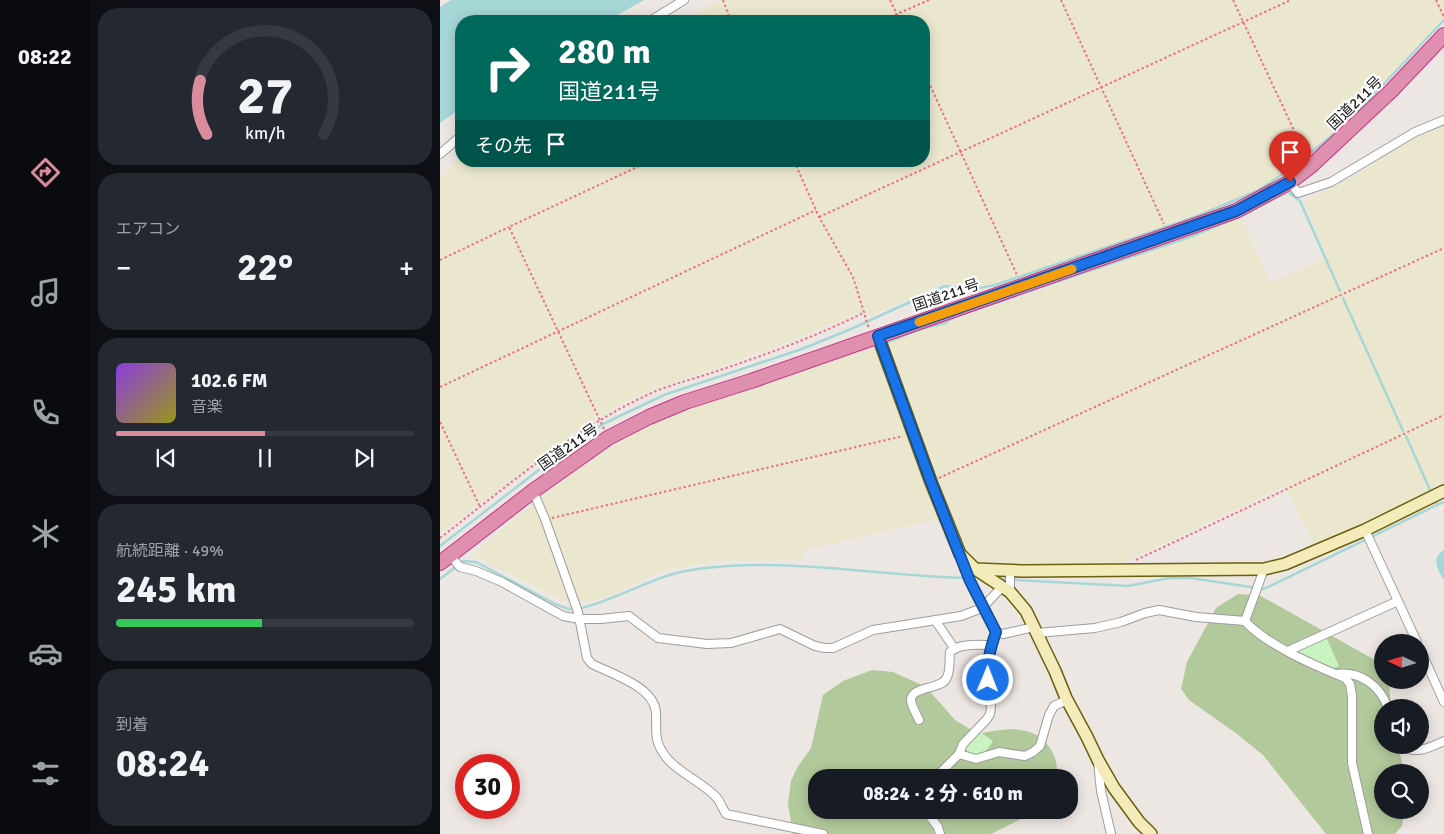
<!DOCTYPE html>
<html lang="ja">
<head>
<meta charset="utf-8">
<style>
	body { margin:0; font-family:Signika,"Noto Sans JP",sans-serif; background:#242831; color:#f1f3f6; height:100vh; display:flex; flex-direction:column; font-size:19px; white-space:nowrap }
	* { box-sizing:border-box; margin:0 }
	p { font-size:16px; color:#9ea1a6 }
	.icon { flex:none; width:28px; height:28px; fill:none; stroke:currentColor; stroke-width:2; stroke-linecap:round; stroke-linejoin:round }
	.map { position:relative; flex:1; overflow:hidden }
	.sheet { display:flex; flex-direction:column; gap:8px; padding:8px; background:#0d0f14; width:350px }
	.sheet>* { flex:none }
	.banner { position:absolute; left:15px; top:15px; width:475px; height:152px; border-radius:20px; box-shadow:0 2px 12px #0003; background:#00695c; color:#fff; overflow:hidden }
	.needle { width:32px; rotate:274deg }
	.fabs { position:absolute; left:934px; top:634px; display:grid; gap:10px }
	.fabs a { display:grid; place-items:center; width:55px; height:55px; border-radius:50%; background:#171b24; box-shadow:0 2px 12px #0003; font-size:25px }
	.speed { position:absolute; left:15px; top:754px; display:flex; gap:10px; font-size:25px; font-weight:700; text-align:center }
	.speed>* { display:grid; place-content:center; width:65px; height:65px; border-radius:50%; background:#171b24; box-shadow:0 2px 12px #0003; line-height:1 }
	.speed .limit { border:8px solid #d22; background:#fff; color:#111 }
	.pin { position:absolute; display:grid; place-items:center; width:42px; height:42px; color:#fff; margin:-51px -21px; border-radius:50% 50% 50% 0; rotate:-45deg; box-shadow:0 0 5px #0007 }
	.pin .icon { rotate:45deg }
	.me { position:absolute; width:55px; margin:-28px; rotate:1deg; stroke-linejoin:round; filter:drop-shadow(0 0 4px #0008) }
	.turn { display:flex; align-items:center; gap:18px; height:105px; padding:0 20px; font-size:22px }
	.turn .icon { width:65px; height:65px; stroke-width:2.5 }
	.turn b { display:block; font-size:35px; line-height:42px }
	.then { display:flex; align-items:center; height:48px; padding:0 20px; background:#0003; gap:10px; font-size:19px }
	.big { font-size:38px; font-weight:800; line-height:1.1 }
	.sheet .widget { flex:1; display:flex; flex-direction:column; justify-content:center; gap:8px; min-width:0; padding:0 18px; border-radius:20px; background:#242831 }
	.sheet .dial { align-items:center; gap:0 }
	.dial svg { height:130px; overflow:visible; fill:none; stroke:#363941; stroke-width:7; stroke-linecap:round; text-anchor:middle }
	.dial text { fill:#f1f3f6; stroke:none }
	.song { display:flex; align-items:center; gap:15px }
	.cover { width:60px; height:60px; border-radius:8px; background:linear-gradient(135deg,hsl(270 70% 55%),hsl(60 70% 35%)) }
	.played { height:5px; border-radius:2px; background:linear-gradient(90deg,#d88c9e 50%,#363941 50%) }
	.keys { display:flex; justify-content:space-around; direction:ltr }
	.heat { display:flex; justify-content:space-between; align-items:center; font-size:28px; direction:ltr }
	.charge { height:8px; border-radius:4px; background:linear-gradient(90deg,#34c759 49%,#363941 0) }
	.trip { position:absolute; left:368px; top:769px; width:270px; height:50px; border-radius:20px; background:#171b24; box-shadow:0 2px 12px #0003; font-weight:800; line-height:50px; text-align:center }
	main { display:flex; flex:1; min-height:0 }
	.tabs { display:flex; flex-direction:column; width:90px; justify-content:space-around; align-items:center; background:#090b0e; color:#9ea1a6 }
	.tabs .icon { width:35px; height:35px }
	.tabs .selected { color:#d88c9e }
	.tabs b { font-size:22px; color:#f1f3f6 }
	.map>svg:first-child { display:block }
	.farmland { fill:#ebe7cf }
	.forest { fill:#b2c99b }
	.park { fill:#c9f4c2 }
	.water { fill:#a6d7d7 }
	.lines { fill:none; stroke-linecap:round; stroke-linejoin:round }
	.stream { stroke:#a6d7d7; stroke-width:2.5 }
	.street-casing { stroke:#9d9d9d; stroke-width:10 }
	.secondary-casing { stroke:#6a600d; stroke-width:14 }
	.highway-casing { stroke:#c93186; stroke-width:16 }
	.path { stroke:#ee7280; stroke-width:2; stroke-dasharray:2.5 2.5; stroke-linecap:butt }
	.street { stroke:#fff; stroke-width:8 }
	.secondary { stroke:#f4ebba; stroke-width:11 }
	.highway { stroke:#df90af; stroke-width:14 }
	.route-casing { stroke:#114b97; stroke-width:12 }
	.route { stroke:#1a73e8; stroke-width:9 }
	.slow { stroke:#f59e0b; stroke-width:9 }
	.labels { text-anchor:middle; stroke-width:4.5; stroke-linejoin:round; paint-order:stroke }
	.street-label { font-size:15px; fill:#1c1c1c; stroke:#fff }
</style>
</head>
<body>
<main>
<nav class="tabs">
<b>08:22</b>
<svg class="icon selected" aria-label="directions" viewBox="0 0 24 24"><path d="M12 3l9 9-9 9-9-9zM9 14v-3h6M13 9l2 2-2 2"/></svg>
<svg class="icon" aria-label="music" viewBox="0 0 24 24"><path d="M9 18V5l10-2v13"/><circle cx="6" cy="18" r="3"/><circle cx="16" cy="16" r="3"/></svg>
<svg class="icon" aria-label="phone" viewBox="0 0 24 24"><path d="M5 4h4l2 5-3 2q2 4 5 5l2-3 5 2v4C11 20 4 13 5 4z"/></svg>
<svg class="icon" aria-label="climate" viewBox="0 0 24 24"><path d="M12 3v18M4 7l16 10M4 17L20 7"/></svg>
<svg class="icon" aria-label="car" viewBox="0 0 24 24"><path d="M5 17H2v-5l4-1 3-4h7l3 4 3 1v5h-3M9 17h6M6 11h13"/><circle cx="7" cy="17" r="2"/><circle cx="17" cy="17" r="2"/></svg>
<svg class="icon" aria-label="filters" viewBox="0 0 24 24"><path d="M4 7h16M4 17h16"/><circle cx="9" cy="7" r="2"/><circle cx="15" cy="17" r="2"/></svg>
</nav>
<section class="sheet">
<div class="widget dial"><svg viewBox="0 0 100 80">
<path d="M14 69A42 42 0 1 1 86 69"/>
<path d="M14 69A42 42 0 0 1 10 36" stroke="#d88c9e"/>
<text x="50" y="56" font-size="32" font-weight="700">27</text>
<text x="50" y="72" font-size="11">km/h</text>
</svg></div>
<div class="widget"><p>エアコン</p>
<div class="heat"><a>−</a><b class="big">22°</b><a>+</a></div>
</div>
<div class="widget">
<div class="song"><i class="cover"></i><div><b>102.6 FM</b><p>音楽</p></div></div>
<div class="played"></div>
<div class="keys"><svg class="icon" aria-label="previous" viewBox="0 0 24 24"><path d="M18 5L8 12l10 7zM5 5v14"/></svg><svg class="icon" aria-label="pause" viewBox="0 0 24 24"><path d="M8 5v14M16 5v14"/></svg><svg class="icon" aria-label="next" viewBox="0 0 24 24"><path d="M6 5l10 7-10 7zM19 5v14"/></svg></div>
</div>
<div class="widget"><p>航続距離 · 49%</p><b class="big">245 km</b><div class="charge"></div></div>
<div class="widget"><p>到着</p><b class="big">08:24</b></div>
</section>
<div class="map">
<svg width="1004" height="834" viewBox="0 0 1004 834">
	<rect width="100%" height="100%" fill="#ede7e3"/>
	<g class="farmland">
		<polygon points="280,0 1004,0 1004,18 908,120 894,133 842,174 814,191 758,214 555,285 500,284 430,317 428,309 350,341 276,368 218,387 192,398 141,427 0,534 0,178 21,157 21,161 484,161 484,21 243,21"/>
		<polygon points="1004,125 1004,483 874,547 845,486 681,563 544,565 533,561 524,548 493,473 449,342 750,238 801,217 831,283 888,257 863,202 907,180 974,138"/>
		<polygon points="435,346 498,519 364,550 365,560 280,561 235,568 216,573 174,594 157,599 139,602 126,602 33,556 34,553 105,493 160,454 204,428 259,405 345,378"/>
	</g>
	<g class="forest">
		<polygon points="798,594 821,596 942,664 942,680 949,680 951,707 942,708 942,745 958,745 964,772 942,772 942,810 964,810 962,826 955,834 886,834 823,755 797,734 749,700 741,689 747,662 776,608"/>
		<path d="M432,670l21,2 33,15 29,33 23,14c30,-7 64,-11 77,24 2,6 2,13 3,19l-242,1v32h220l-1,2 -44,22h-198l-5,-30 3,-23 6,-13 14,-20 12,-53 20,-14z"/>
	</g>
	<g class="park">
		<polygon points="886,637 899,666 892,669 855,651"/>
		<path d="M540,732l13,9c-5,9 -15,19 -26,11l-1,-6z"/>
	</g>
	<g class="water">
		<polygon points="11,0 204,0 167,21 21,21 21,108 0,123 0,7"/>
		<path d="M1004,550v30c-7,-10 -13,-23 0,-30z"/>
	</g>
	<g class="lines">
		<g class="stream">
			<polyline points="801,216 848,192 860,201 900,291"/>
			<polyline points="903,298 963,431"/>
			<polyline points="448,342 481,329 505,323 516,316 750,237 794,219"/>
			<polyline points="966,436 990,490"/>
			<polyline points="996,503 997,505 1004,502"/>
			<polyline points="0,546 143,436 165,423 224,395 362,349 411,329 505,286 535,289 555,285 755,217 817,191 852,168 907,123 1004,20"/>
			<path d="M0,579l23,-18 13,1 79,42c4,1 9,4 14,5 10,1 20,-3 29,-6 31,-10 60,-28 93,-33 91,-14 183,6 275,8"/>
			<polyline points="559,579 688,586 729,578 751,578 824,589 997,505"/>
		</g>
		<defs>
			<g id="street">
				<polyline points="210,21 244,0"/>
				<polyline points="0,154 21,136"/>
				<polyline points="850,182 858,193 891,182 975,132 1004,120"/>
				<path d="M93,491l12,28 33,93 9,46 5,6c20,10 63,23 64,49 1,19 -3,27 10,44 12,16 37,25 51,41 3,4 6,11 9,16l97,20"/>
				<polyline points="925,530 977,642"/>
				<polyline points="10,555 20,567 36,571 62,582 123,616 140,619 161,619 189,616 218,638 267,644 291,643 340,629 375,646 385,648 393,648 433,630 521,616 542,608 562,587"/>
				<polyline points="570,592 570,570"/>
				<polyline points="495,620 514,648"/>
				<polyline points="805,621 824,569"/>
				<polyline points="556,632 563,634 594,627"/>
				<path d="M597,633l58,-5 26,-6 24,-9 14,-3 37,7 49,4c21,24 71,45 100,57l5,6 2,12v67l16,71"/>
				<polyline points="980,649 1004,702"/>
				<polyline points="848,651 958,601"/>
				<path d="M896,674c24,-3 44,11 52,34"/>
				<path d="M479,720c-2,-5 -7,-13 -8,-19 -1,-15 29,-11 35,-22 5,-7 3,-19 4,-27 10,-9 28,-7 41,-7"/>
				<path d="M956,745c20,9 29,5 48,-4"/>
				<polyline points="519,754 536,759 559,752 585,756 593,752 600,746 609,715 614,706 627,700"/>
				<polyline points="658,762 661,791 671,834"/>
				<polyline points="495,778 519,754 523,744 547,719 550,714 551,707 547,666 549,651 556,632 530,581 521,557"/>
				<polyline points="485,810 498,827 500,834"/>
			</g>
			<g id="secondary">
				<polyline points="438,336 491,482 520,554 535,569 570,592 586,611 615,671 626,698 647,737 658,760 674,788 699,822 711,834"/>
				<polyline points="535,569 582,571 824,569 845,564 925,530 1004,491"/>
			</g>
			<polyline id="highway" points="0,563 93,491 168,438 209,417 245,402 311,381 796,211 850,182 871,166 951,91 1004,35"/>
		</defs>
		<use href="#street" class="street-casing"/>
		<use href="#secondary" class="secondary-casing"/>
		<use href="#highway" class="highway-casing"/>
		<g class="path">
			<polyline points="283,0 291,21"/>
			<polyline points="450,0 460,21"/>
			<polyline points="621,0 724,224"/>
			<polyline points="793,0 866,156"/>
			<polyline points="996,0 1004,17"/>
			<polyline points="441,21 489,0"/>
			<polyline points="484,72 577,275"/>
			<polyline points="354,161 379,217 413,277 429,329"/>
			<polyline points="379,217 851,0"/>
			<polyline points="0,260 69,227"/>
			<polyline points="0,387 376,210"/>
			<polyline points="0,422 40,507"/>
			<polyline points="164,429 69,227 210,161"/>
			<polyline points="499,478 1004,248"/>
			<polyline points="112,518 463,436"/>
			<path d="M0,538c69,-53 136,-112 216,-147 20,-8 41,-13 61,-20 51,-17 100,-35 148,-59"/>
			<polyline points="696,560 1004,415"/>
		</g>
		<use href="#street" class="street"/>
		<use href="#secondary" class="secondary"/>
		<use href="#highway" class="highway"/>
	</g>
	<g class="lines">
		<defs>
			<path id="route" d="M548,680c-1,-18 2,-31 8,-48l-26,-51 -39,-99 -53,-146 358,-125 54,-29"/>
		</defs>
		<use href="#route" class="route-casing"/>
		<use href="#route" class="route"/>
		<polyline class="slow" points="479,322 632,269"/>
	</g>
	<g class="labels">
		<g class="street-label">
			<text transform="translate(915 103) rotate(-44)" y="5">国道211号</text>
			<text transform="translate(506 295) rotate(-19)" y="5">国道211号</text>
			<text transform="translate(128 447) rotate(-35)" y="5">国道211号</text>
		</g>
	</g>
</svg>
<div class="fabs">
<a><svg class="needle" viewBox="-14 -14 28 28"><path d="M0-13l5 13h-10z" fill="#e53935"/><path d="M0 13l5-13h-10z" fill="#9ea1a6"/></svg></a>
<a><svg class="icon" aria-label="sound" viewBox="0 0 24 24"><path d="M4 9h4l5-4v14l-5-4H4zM17 9q2 3 0 6"/></svg></a>
<a><svg class="icon" aria-label="search" viewBox="0 0 24 24"><circle cx="10" cy="10" r="6"/><path d="M15 15l6 6"/></svg></a>
</div>
<div class="speed"><div class="limit">30</div></div>
<div class="pin" style="left:850px;top:182px;background:#d93025"><svg class="icon" aria-label="arrive" viewBox="0 0 24 24"><path d="M6 21V4h12l-3 4 3 4H6"/></svg></div>
<svg class="me" style="left:548px;top:680px" viewBox="-20 -20 40 40"><circle r="17" fill="#1a73e8" stroke="#fff" stroke-width="3"/><path d="M0-11L8 9 0 5-8 9z" fill="#fff"/></svg>
<div class="trip">08:24 · 2 分 · 610 m</div>
<div class="banner">
<div class="turn"><svg class="icon" aria-label="right" viewBox="0 0 24 24"><path d="M7 20v-9h11M14 6l5 5-5 5"/></svg><div><b>280 m</b>国道211号</div></div>
<div class="then">その先<svg class="icon" aria-label="arrive" viewBox="0 0 24 24"><path d="M6 21V4h12l-3 4 3 4H6"/></svg></div>
</div>
</div>
</main>
</body>
</html>
